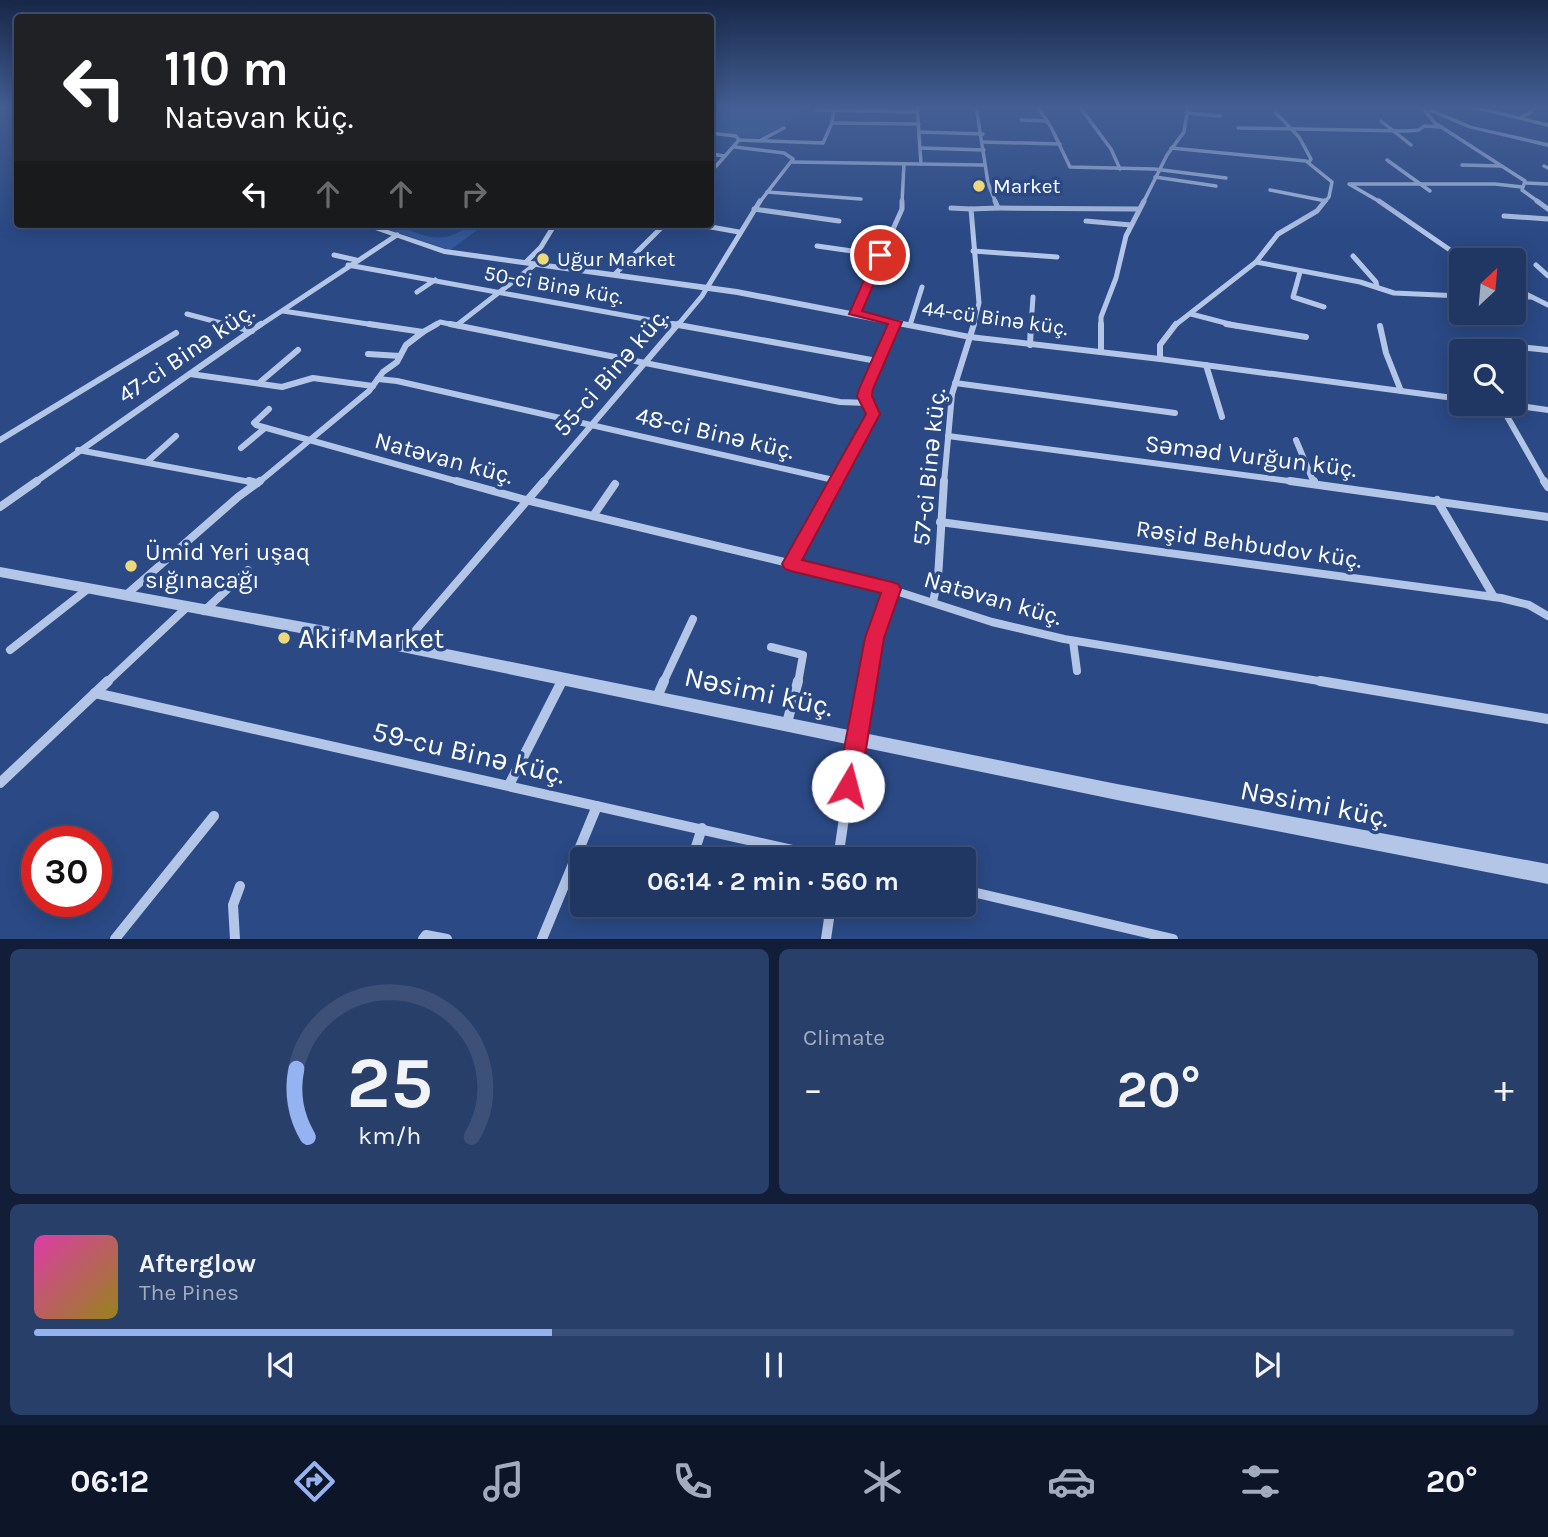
<!DOCTYPE html>
<html lang="en">
<head>
<meta charset="utf-8">
<style>
	body { margin:0; font-family:Karla,sans-serif; background:#283f6a; color:#f1f3f6; height:100vh; display:flex; flex-direction:column; font-size:26px; white-space:nowrap }
	* { box-sizing:border-box; margin:0 }
	p { font-size:23px; color:#a2acbf }
	.icon { flex:none; width:38px; height:38px; fill:none; stroke:currentColor; stroke-width:2; stroke-linecap:round; stroke-linejoin:round }
	.map { position:relative; height:939px; overflow:hidden }
	.panel { display:flex; flex-direction:column; gap:10px; padding:10px; background:#121e37; flex:1 }
	.panel>* { flex:none }
	.guide { position:absolute; left:14px; top:14px; width:700px; height:214px; border-radius:7px; box-shadow:0 4px 18px #0003,0 0 0 2px #3d5178; background:#202124; color:#fff; overflow:hidden }
	.needle { width:46px; rotate:26deg }
	.buttons { position:absolute; left:1449px; top:248px; display:grid; gap:14px }
	.buttons a { display:grid; place-items:center; width:77px; height:77px; border-radius:7px; background:#203764; box-shadow:0 4px 18px #0003,0 0 0 2px #3d5178; font-size:35px }
	.speed { position:absolute; left:21px; top:826px; display:flex; gap:14px; font-size:35px; font-weight:700; text-align:center }
	.speed>* { display:grid; place-content:center; width:91px; height:91px; border-radius:50%; background:#203764; box-shadow:0 4px 18px #0003,0 0 0 2px #3d5178; line-height:1 }
	.speed .limit { border:10px solid #d22; background:#fff; color:#111 }
	.pin { position:absolute; display:grid; place-items:center; width:60px; height:60px; color:#fff; margin:-30px; border:4px solid #fff; border-radius:50%; box-shadow:0 2px 7px #0007 }
	.me { position:absolute; width:77px; margin:-38px; rotate:8deg; stroke-linejoin:round; filter:drop-shadow(0 0 5px #0008) }
	.turn { display:flex; align-items:center; gap:24px; height:147px; padding:0 35px; font-size:32px }
	.turn .icon { width:91px; height:91px; stroke-width:2.5 }
	.turn b { display:block; font-size:49px; line-height:60px }
	.lanes { display:flex; align-items:center; height:66px; padding:0 35px; background:#0003; justify-content:center; gap:35px; direction:ltr }
	.lanes .off { opacity:.35 }
	.big { font-size:52px; font-weight:700; line-height:1.1 }
	.panel .tile { flex:1; display:flex; flex-direction:column; justify-content:center; gap:10px; min-width:0; padding:0 24px; border-radius:10px; background:#283f6a }
	.panel .dial { align-items:center; gap:0 }
	.dial svg { height:182px; overflow:visible; fill:none; stroke:#3d5178; stroke-width:7; stroke-linecap:round; text-anchor:middle }
	.dial text { fill:#f1f3f6; stroke:none }
	.song { display:flex; align-items:center; gap:21px }
	.cover { width:84px; height:84px; border-radius:10px; background:linear-gradient(135deg,hsl(320 70% 55%),hsl(50 70% 35%)) }
	.played { height:7px; border-radius:4px; background:linear-gradient(90deg,#95b2f1 35%,#3d5178 35%) }
	.keys { display:flex; justify-content:space-around; direction:ltr }
	.heat { display:flex; justify-content:space-between; align-items:center; font-size:38px; direction:ltr }
	.panel .tiles { flex:1; display:grid; gap:10px; grid-template-columns:1fr 1fr }
	.tile:last-child { grid-column:span 2 }
	.trip { position:absolute; left:570px; top:847px; width:406px; height:70px; border-radius:7px; background:#203764; box-shadow:0 4px 18px #0003,0 0 0 2px #3d5178; font-weight:700; line-height:70px; text-align:center }
	.menu { display:flex; height:112px; justify-content:space-around; align-items:center; background:#0d1628; color:#a2acbf }
	.menu .icon { width:49px; height:49px }
	.menu .selected { color:#95b2f1 }
	.menu b { font-size:32px; color:#f1f3f6 }
	.map>svg:first-child { display:block }
	.green { fill:#34599c }
	.lines { fill:none; stroke-linecap:round; stroke-linejoin:round }
	.minor-far4 { stroke:#b4c6e7; stroke-width:3.5 }
	.minor-far3 { stroke:#b4c6e7; stroke-width:5 }
	.minor-far2 { stroke:#b4c6e7; stroke-width:6 }
	.minor-far1 { stroke:#b4c6e7; stroke-width:8 }
	.minor { stroke:#b4c6e7; stroke-width:10 }
	.tertiary { fill:#b4c6e7; fill-rule:evenodd }
	.route { fill:#e11d48; stroke:#92132f; stroke-width:2 }
	.poi-dot { fill:#eed87c; stroke:#2a4985; stroke-width:2.5 }
	.labels { text-anchor:middle; stroke-width:7; stroke-linejoin:round; paint-order:stroke }
	.far-poi-label { font-size:21px; fill:#fff; stroke:#2a4985; text-anchor:start }
	.far-street-label { font-size:21px; fill:#fff; stroke:#2a4985 }
	.street-label { font-size:24px; fill:#fff; stroke:#2a4985 }
	.poi-label { font-size:24px; fill:#fff; stroke:#2a4985; text-anchor:start }
	.near-poi-label { font-size:28px; fill:#fff; stroke:#2a4985; text-anchor:start }
	.near-street-label { font-size:28px; fill:#fff; stroke:#2a4985 }
</style>
</head>
<body>
<div class="map">
<svg width="1548" height="939" viewBox="0 0 1548 939">
	<rect width="100%" height="100%" fill="#2a4985"/>
	<g class="green">
		<polygon points="710,106 799,106 800,109 798,119 758,138 711,131"/>
		<path d="M372,224c6,0 16,-2 22,0 31,11 45,24 77,0l12,2 -33,24z"/>
	</g>
	<g class="lines">
		<g class="minor-far4">
			<polyline points="917,106 921,164"/>
			<polyline points="976,106 988,183 996,203"/>
			<polyline points="1037,106 1051,127 1070,167 1154,169 1226,178"/>
			<polyline points="1079,106 1111,149 1120,169"/>
			<polyline points="1469,106 1548,125"/>
			<polyline points="1543,106 1548,107"/>
			<polyline points="816,110 917,112"/>
			<polyline points="1424,110 1435,123 1525,181 1522,190 1540,203"/>
			<polyline points="1187,113 1220,116"/>
			<polyline points="1276,113 1299,137 1311,159 1309,162"/>
			<polyline points="1522,117 1531,112"/>
			<polyline points="1021,120 1047,121"/>
			<polyline points="1381,121 1411,145"/>
			<polyline points="832,123 919,124"/>
			<polyline points="1238,128 1407,131 1419,130 1424,126 1442,127"/>
			<polyline points="920,132 983,134"/>
			<polyline points="710,133 736,136 739,140 710,173"/>
			<polyline points="739,140 823,143 832,123 834,106"/>
			<polyline points="761,140 784,128"/>
			<polyline points="984,142 1060,144"/>
			<polyline points="735,147 784,153 793,159 759,203"/>
			<polyline points="921,148 984,150"/>
			<polyline points="1171,148 1306,161 1332,182 1329,197 1324,203"/>
			<polyline points="710,154 725,156"/>
			<polyline points="1387,160 1430,191"/>
			<polyline points="792,162 983,165"/>
			<polyline points="1462,165 1501,166"/>
			<polyline points="1544,166 1548,168"/>
			<polyline points="1155,177 1216,186"/>
			<polyline points="1526,183 1548,184"/>
			<polyline points="1270,190 1326,201"/>
			<polyline points="767,192 861,199"/>
			<polyline points="902,203 904,164"/>
			<polyline points="1143,203 1167,155 1184,132 1188,106"/>
			<polyline points="1382,203 1349,184 1495,184 1522,187"/>
		</g>
		<g class="minor-far3">
			<polyline points="1379,201 1466,261"/>
			<polyline points="1537,201 1548,209"/>
			<polyline points="951,208 971,209"/>
			<polyline points="998,208 1139,209"/>
			<polyline points="754,209 839,221"/>
			<polyline points="1504,216 1548,219"/>
			<polyline points="1086,221 1131,225"/>
			<polyline points="694,224 739,232"/>
			<polyline points="817,246 880,255"/>
			<polyline points="973,251 1057,257"/>
			<polyline points="334,255 356,260"/>
			<polyline points="1353,256 1376,282 1377,287"/>
			<polyline points="526,262 541,247 555,224"/>
			<polyline points="1256,262 1360,282 1394,293 1461,296"/>
			<polyline points="348,265 683,326"/>
			<polyline points="1536,265 1548,276"/>
			<polyline points="1300,272 1293,297 1324,307"/>
			<polyline points="615,274 665,224"/>
			<polyline points="1514,288 1548,305"/>
			<polyline points="417,292 435,280"/>
			<polyline points="1514,297 1531,297"/>
			<polyline points="283,311 381,326"/>
			<polyline points="187,314 232,326"/>
			<polyline points="855,314 902,209 902,201"/>
			<polyline points="1191,314 1237,326"/>
			<polyline points="457,325 537,263"/>
			<polyline points="910,325 922,287"/>
			<polyline points="259,326 397,235"/>
			<polyline points="434,326 440,322 459,326"/>
			<polyline points="677,326 702,296 760,201"/>
			<polyline points="893,326 895,322"/>
			<polyline points="973,326 979,303 971,209 998,208 995,201"/>
			<polyline points="1031,326 1033,297"/>
			<polyline points="1101,326 1101,317 1116,278 1126,236 1144,201"/>
			<polyline points="1174,326 1256,262 1278,234 1317,211 1325,201"/>
		</g>
		<g class="minor-far2">
			<polyline points="225,324 252,331"/>
			<polyline points="369,324 423,332 437,324"/>
			<polyline points="450,324 840,402 868,403"/>
			<polyline points="673,324 877,361"/>
			<polyline points="1101,324 1101,352"/>
			<polyline points="1226,324 1306,337"/>
			<polyline points="1380,326 1386,353 1401,391"/>
			<polyline points="1030,345 1031,324"/>
			<polyline points="1457,346 1461,354"/>
			<polyline points="1509,346 1548,350"/>
			<polyline points="368,354 400,356"/>
			<polyline points="1160,359 1160,345 1176,324"/>
			<polyline points="1206,365 1222,417"/>
			<polyline points="190,374 282,387 313,378 373,386"/>
			<polyline points="378,379 397,381 838,481"/>
			<polyline points="259,383 298,350"/>
			<polyline points="955,383 1175,413"/>
			<polyline points="1500,404 1545,483"/>
			<polyline points="269,409 254,423 256,425 463,483"/>
			<polyline points="948,436 1304,483"/>
			<polyline points="0,440 176,333"/>
			<polyline points="1296,440 1314,483"/>
			<polyline points="241,448 265,428"/>
			<polyline points="78,450 256,483"/>
			<polyline points="147,462 176,436"/>
			<polyline points="34,483 261,324"/>
			<polyline points="258,483 369,391 383,372 397,362 406,345 423,332"/>
			<polyline points="542,483 678,324"/>
			<polyline points="835,483 873,414 864,395 894,324"/>
			<polyline points="944,483 952,394 974,324"/>
		</g>
		<g class="minor-far1">
			<polyline points="249,481 257,483"/>
			<polyline points="457,481 526,500 868,582 992,622 1064,639 1331,683"/>
			<polyline points="1290,481 1548,517"/>
			<polyline points="1314,481 1315,484"/>
			<polyline points="1544,481 1548,487"/>
			<polyline points="1437,500 1494,597"/>
			<polyline points="0,507 37,481"/>
			<polyline points="593,516 615,484"/>
			<polyline points="940,522 1501,598 1529,605 1548,616"/>
			<polyline points="791,564 836,481"/>
			<polyline points="126,595 238,497 260,481"/>
			<polyline points="933,602 938,578 944,481"/>
			<polyline points="204,611 248,570"/>
			<polyline points="1073,641 1077,671"/>
			<polyline points="402,646 544,481"/>
			<polyline points="771,647 803,655 798,683"/>
			<polyline points="10,650 89,588"/>
			<polyline points="106,683 186,608"/>
			<polyline points="561,683 564,678"/>
			<polyline points="663,683 693,619"/>
			<polyline points="864,683 880,620 892,589"/>
		</g>
		<g class="minor">
			<polyline points="1320,681 1548,719"/>
			<polyline points="95,693 832,859"/>
			<polyline points="657,697 664,681"/>
			<polyline points="787,723 798,681"/>
			<polyline points="0,783 108,681"/>
			<polyline points="509,785 562,681"/>
			<polyline points="692,859 702,828"/>
			<polyline points="838,859 864,681"/>
			<polyline points="964,890 1173,939"/>
			<polyline points="115,939 214,816"/>
			<polyline points="235,939 233,905 240,886"/>
			<polyline points="423,939 426,935 447,939"/>
			<polyline points="542,939 597,806"/>
			<polyline points="826,939 831,905"/>
		</g>
		<g class="tertiary">
			<polygon points="1430,108 1472,126 1548,143 1548,147 1468,128 1428,111"/>
			<polygon points="358,224 370,224 445,249 737,289 970,334 1160,356 1461,396 1461,402 1160,362 970,340 737,295 444,254"/>
			<polygon points="1514,402 1548,407 1548,413 1505,407 1500,404 1514,404"/>
			<polygon points="0,567 402,640 1117,784 1548,864 1548,884 1117,800 402,652 0,577"/>
		</g>
	</g>
	<linearGradient id="sky" x2="0" y2="1"><stop stop-color="#172849"/><stop offset="0.45" stop-color="#445f94"/><stop offset="1" stop-color="#445f94" stop-opacity="0"/></linearGradient>
	<rect width="1548" height="237" fill="url(#sky)"/>
	<polygon class="route" points="880,252 886,255 862,311 902,322 873,389 872,396 880,414 802,560 892,582 898,584 901,589 884,638 860,786 857,794 848,797 840,794 837,786 865,638 881,593 791,571 785,569 782,564 866,414 857,396 859,389 888,324 849,314 875,255"/>
	<g class="poi-dot">
		<circle cx="979" cy="186" r="7"/>
		<circle cx="543" cy="259" r="7"/>
		<circle cx="131" cy="566" r="7"/>
		<circle cx="284" cy="638" r="7"/>
	</g>
	<g class="labels">
		<g class="far-poi-label">
			<text x="993" y="193">Market</text>
			<text x="557" y="266">Uğur Market</text>
		</g>
		<g class="far-street-label">
			<text transform="translate(554 285) rotate(10)" y="7">50-ci Binə küç.</text>
			<text transform="translate(995 318) rotate(8)" y="7">44-cü Binə küç.</text>
		</g>
		<g class="street-label">
			<text transform="translate(186 353) rotate(-34)" y="8">47-ci Binə küç.</text>
			<text transform="translate(611 372) rotate(-49)" y="8">55-ci Binə küç.</text>
			<text transform="translate(715 433) rotate(13)" y="8">48-ci Binə küç.</text>
			<text transform="translate(1251 456) rotate(7)" y="8">Səməd Vurğun küç.</text>
			<text transform="translate(444 458) rotate(15)" y="8">Natəvan küç.</text>
			<text transform="translate(929 467) rotate(-84)" y="8">57-ci Binə küç.</text>
			<text transform="translate(1249 544) rotate(8)" y="8">Rəşid Behbudov küç.</text>
			<text transform="translate(993 598) rotate(16)" y="8">Natəvan küç.</text>
		</g>
		<g class="poi-label">
			<text x="145" y="560">Ümid Yeri uşaq<tspan x="145" dy="28">sığınacağı</tspan></text>
		</g>
		<g class="near-poi-label">
			<text x="298" y="648">Akif Market</text>
		</g>
		<g class="near-street-label">
			<text transform="translate(759 691) rotate(12)" y="10">Nəsimi küç.</text>
			<text transform="translate(469 752) rotate(13)" y="10">59-cu Binə küç.</text>
			<text transform="translate(1315 803) rotate(11)" y="10">Nəsimi küç.</text>
		</g>
	</g>
</svg>
<div class="buttons">
<a><svg class="needle" viewBox="-14 -14 28 28"><path d="M0-13l5 13h-10z" fill="#e53935"/><path d="M0 13l5-13h-10z" fill="#a2acbf"/></svg></a>
<a><svg class="icon" aria-label="search" viewBox="0 0 24 24"><circle cx="10" cy="10" r="6"/><path d="M15 15l6 6"/></svg></a>
</div>
<div class="speed"><div class="limit">30</div></div>
<div class="pin" style="left:880px;top:255px;background:#d93025"><svg class="icon" aria-label="arrive" viewBox="0 0 24 24"><path d="M6 21V4h12l-3 4 3 4H6"/></svg></div>
<svg class="me" style="left:848px;top:786px" viewBox="-20 -20 40 40"><circle r="19" fill="#fff"/><path d="M0-13L10 11 0 6-10 11z" fill="#e11d48"/></svg>
<div class="trip">06:14 · 2 min · 560 m</div>
<div class="guide">
<div class="turn"><svg class="icon" aria-label="left" viewBox="0 0 24 24"><path d="M17 20v-9H6M10 6l-5 5 5 5"/></svg><div><b>110 m</b>Natəvan küç.</div></div>
<div class="lanes"><svg class="icon" aria-label="left" viewBox="0 0 24 24"><path d="M17 20v-9H6M10 6l-5 5 5 5"/></svg><svg class="icon off" aria-label="ahead" viewBox="0 0 24 24"><path d="M12 20V5M6 11l6-6 6 6"/></svg><svg class="icon off" aria-label="ahead" viewBox="0 0 24 24"><path d="M12 20V5M6 11l6-6 6 6"/></svg><svg class="icon off" aria-label="right" viewBox="0 0 24 24"><path d="M7 20v-9h11M14 6l5 5-5 5"/></svg></div>
</div>
</div>
<section class="panel">
<div class="tiles">
<div class="tile dial"><svg viewBox="0 0 100 80">
<path d="M14 69A42 42 0 1 1 86 69"/>
<path d="M14 69A42 42 0 0 1 9 39" stroke="#95b2f1"/>
<text x="50" y="56" font-size="32" font-weight="700">25</text>
<text x="50" y="72" font-size="11">km/h</text>
</svg></div>
<div class="tile"><p>Climate</p>
<div class="heat"><a>−</a><b class="big">20°</b><a>+</a></div>
</div>
<div class="tile">
<div class="song"><i class="cover"></i><div><b>Afterglow</b><p>The Pines</p></div></div>
<div class="played"></div>
<div class="keys"><svg class="icon" aria-label="previous" viewBox="0 0 24 24"><path d="M18 5L8 12l10 7zM5 5v14"/></svg><svg class="icon" aria-label="pause" viewBox="0 0 24 24"><path d="M8 5v14M16 5v14"/></svg><svg class="icon" aria-label="next" viewBox="0 0 24 24"><path d="M6 5l10 7-10 7zM19 5v14"/></svg></div>
</div>
</div>
</section>
<nav class="menu">
<b>06:12</b>
<svg class="icon selected" aria-label="directions" viewBox="0 0 24 24"><path d="M12 3l9 9-9 9-9-9zM9 14v-3h6M13 9l2 2-2 2"/></svg>
<svg class="icon" aria-label="music" viewBox="0 0 24 24"><path d="M9 18V5l10-2v13"/><circle cx="6" cy="18" r="3"/><circle cx="16" cy="16" r="3"/></svg>
<svg class="icon" aria-label="phone" viewBox="0 0 24 24"><path d="M5 4h4l2 5-3 2q2 4 5 5l2-3 5 2v4C11 20 4 13 5 4z"/></svg>
<svg class="icon" aria-label="climate" viewBox="0 0 24 24"><path d="M12 3v18M4 7l16 10M4 17L20 7"/></svg>
<svg class="icon" aria-label="car" viewBox="0 0 24 24"><path d="M5 17H2v-5l4-1 3-4h7l3 4 3 1v5h-3M9 17h6M6 11h13"/><circle cx="7" cy="17" r="2"/><circle cx="17" cy="17" r="2"/></svg>
<svg class="icon" aria-label="filters" viewBox="0 0 24 24"><path d="M4 7h16M4 17h16"/><circle cx="9" cy="7" r="2"/><circle cx="15" cy="17" r="2"/></svg>
<b>20°</b>
</nav>
</body>
</html>
